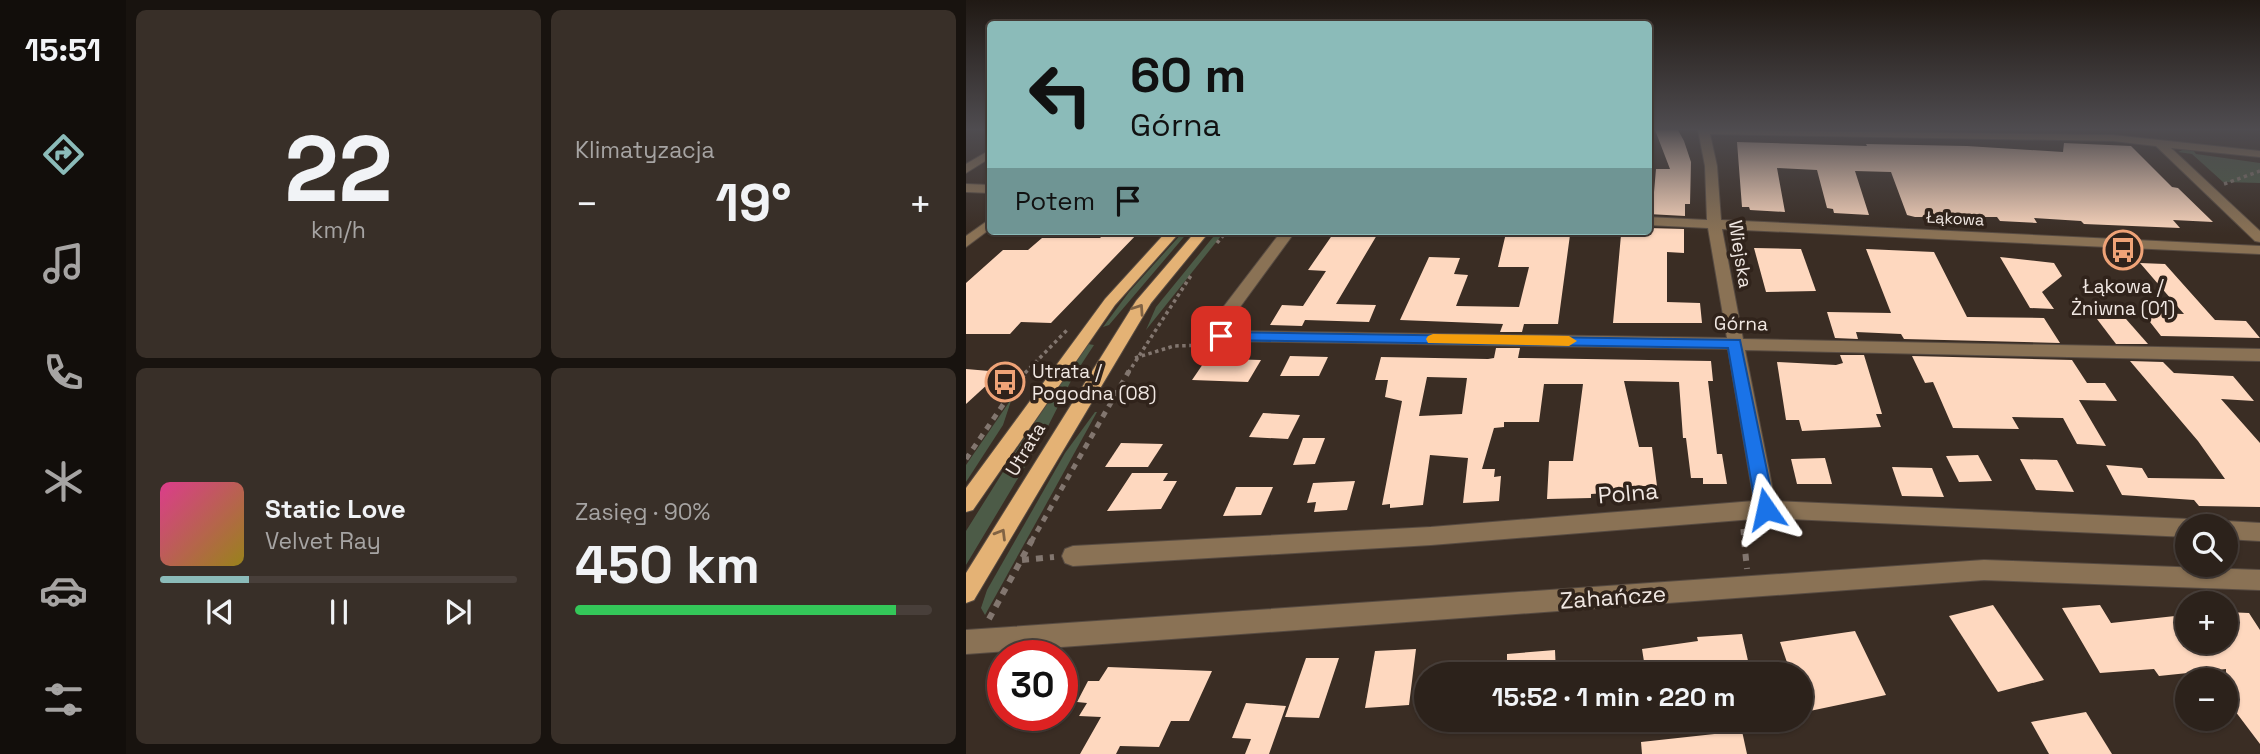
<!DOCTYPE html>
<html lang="pl">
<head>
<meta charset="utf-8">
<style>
	body { margin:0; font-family:"Space Grotesk",sans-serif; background:#382f28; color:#f1f3f6; height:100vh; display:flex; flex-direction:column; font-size:26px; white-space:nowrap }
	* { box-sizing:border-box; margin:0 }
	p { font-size:23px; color:#a6a4a3 }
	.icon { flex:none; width:38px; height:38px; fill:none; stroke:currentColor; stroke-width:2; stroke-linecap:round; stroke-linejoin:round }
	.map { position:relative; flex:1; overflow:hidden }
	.sheet { display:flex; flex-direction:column; gap:10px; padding:10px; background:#18130f; width:840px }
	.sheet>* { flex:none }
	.hud { position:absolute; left:21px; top:21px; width:665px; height:214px; border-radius:7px; box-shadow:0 2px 5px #0004,0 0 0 2px #483f3a; background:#8bbbb9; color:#111; overflow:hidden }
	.fabs { position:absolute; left:1209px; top:514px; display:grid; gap:14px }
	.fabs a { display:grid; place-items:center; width:63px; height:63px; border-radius:50%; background:#2c221b; box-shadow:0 2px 5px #0004,0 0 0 2px #483f3a; font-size:35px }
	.speed { position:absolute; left:21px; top:640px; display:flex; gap:14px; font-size:35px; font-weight:700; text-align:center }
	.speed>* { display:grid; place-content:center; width:91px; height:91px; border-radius:50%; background:#2c221b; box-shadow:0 2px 5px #0004,0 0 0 2px #483f3a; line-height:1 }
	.speed .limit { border:10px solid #d22; background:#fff; color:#111 }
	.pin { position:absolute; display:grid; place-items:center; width:60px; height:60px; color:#fff; margin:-30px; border-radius:14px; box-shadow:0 4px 10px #0006 }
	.me { position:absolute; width:77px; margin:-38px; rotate:349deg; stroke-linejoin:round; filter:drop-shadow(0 0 5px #0008) }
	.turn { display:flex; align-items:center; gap:24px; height:147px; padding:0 28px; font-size:32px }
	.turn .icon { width:91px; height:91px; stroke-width:2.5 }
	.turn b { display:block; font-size:49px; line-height:60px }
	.then { display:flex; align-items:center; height:66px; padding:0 28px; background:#0003; gap:14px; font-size:26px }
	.big { font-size:52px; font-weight:800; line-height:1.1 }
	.sheet .tile { flex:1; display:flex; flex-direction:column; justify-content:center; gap:10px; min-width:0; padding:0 24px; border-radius:10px; background:#382f28 }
	.sheet .dial { align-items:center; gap:0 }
	.dial b { font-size:91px; line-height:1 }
	.song { display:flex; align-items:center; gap:21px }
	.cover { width:84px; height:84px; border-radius:10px; background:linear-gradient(135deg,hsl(330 70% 55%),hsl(50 70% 35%)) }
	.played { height:7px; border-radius:4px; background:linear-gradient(90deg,#8bbbb9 25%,#483f3a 25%) }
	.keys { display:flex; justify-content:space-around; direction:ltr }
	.heat { display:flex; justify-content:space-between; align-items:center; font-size:38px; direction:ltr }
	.charge { height:10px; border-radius:5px; background:linear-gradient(90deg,#34c759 90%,#483f3a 0) }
	.sheet .tiles { flex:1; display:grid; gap:10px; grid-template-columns:repeat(2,1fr) }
	.trip { position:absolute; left:448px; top:662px; width:399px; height:70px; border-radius:35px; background:#2c221b; box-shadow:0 2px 5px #0004,0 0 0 2px #483f3a; font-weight:800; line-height:70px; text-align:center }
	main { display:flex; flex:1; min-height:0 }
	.tab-bar { display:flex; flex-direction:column; width:126px; justify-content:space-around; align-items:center; background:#120e0b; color:#a6a4a3 }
	.tab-bar .icon { width:49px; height:49px }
	.tab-bar .current { color:#8bbbb9 }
	.tab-bar b { font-size:32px; color:#f1f3f6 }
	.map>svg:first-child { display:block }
	.green { fill:#4c5b47 }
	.building { fill:#fed8bf; fill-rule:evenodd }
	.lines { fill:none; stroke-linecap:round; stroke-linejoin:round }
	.minor-casing { stroke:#574b42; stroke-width:2 }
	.major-casing { stroke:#574b42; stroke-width:2 }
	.path-far2 { stroke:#82766f; stroke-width:3.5; stroke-dasharray:3.5 3.5; stroke-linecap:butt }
	.path-far1 { stroke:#82766f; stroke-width:5; stroke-dasharray:6 6; stroke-linecap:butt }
	.path { stroke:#82766f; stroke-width:6; stroke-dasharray:7 7; stroke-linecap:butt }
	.minor { fill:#8a7255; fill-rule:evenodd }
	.major { fill:#e4b275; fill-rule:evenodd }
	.oneway { stroke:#816344 }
	.route { fill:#1a73e8; stroke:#114b97; stroke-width:2 }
	.slow { fill:#f59e0b }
	.labels { text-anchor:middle; stroke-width:7; stroke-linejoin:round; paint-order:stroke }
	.far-street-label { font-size:16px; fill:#f0e7e2; stroke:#30231b }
	.street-label { font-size:19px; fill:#f0e7e2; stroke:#30231b }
	.poi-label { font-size:19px; fill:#f0e7e2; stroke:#30231b }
	.near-street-label { font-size:23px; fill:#f0e7e2; stroke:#30231b }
</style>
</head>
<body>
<main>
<nav class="tab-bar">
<b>15:51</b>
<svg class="icon current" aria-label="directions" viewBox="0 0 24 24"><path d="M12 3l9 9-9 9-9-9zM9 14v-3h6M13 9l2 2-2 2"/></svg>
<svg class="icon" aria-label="music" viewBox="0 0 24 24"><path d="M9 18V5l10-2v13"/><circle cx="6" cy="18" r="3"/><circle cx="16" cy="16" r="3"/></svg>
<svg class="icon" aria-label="phone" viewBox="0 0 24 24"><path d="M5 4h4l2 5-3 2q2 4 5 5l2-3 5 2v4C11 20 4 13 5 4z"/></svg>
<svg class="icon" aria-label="climate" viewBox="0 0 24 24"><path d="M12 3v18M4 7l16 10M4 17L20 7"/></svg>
<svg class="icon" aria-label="car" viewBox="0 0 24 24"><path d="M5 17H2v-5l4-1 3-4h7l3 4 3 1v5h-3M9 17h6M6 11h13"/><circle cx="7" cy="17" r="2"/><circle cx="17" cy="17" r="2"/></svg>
<svg class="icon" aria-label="filters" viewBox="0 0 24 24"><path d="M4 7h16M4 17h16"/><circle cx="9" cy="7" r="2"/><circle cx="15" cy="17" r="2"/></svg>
</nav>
<section class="sheet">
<div class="tiles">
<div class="tile dial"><b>22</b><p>km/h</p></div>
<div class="tile"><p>Klimatyzacja</p>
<div class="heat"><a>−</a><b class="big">19°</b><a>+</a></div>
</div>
<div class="tile">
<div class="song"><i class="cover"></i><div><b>Static Love</b><p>Velvet Ray</p></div></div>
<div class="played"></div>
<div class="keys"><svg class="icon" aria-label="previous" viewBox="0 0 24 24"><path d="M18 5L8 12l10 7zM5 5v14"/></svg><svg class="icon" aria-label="pause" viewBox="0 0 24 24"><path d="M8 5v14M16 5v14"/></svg><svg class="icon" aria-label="next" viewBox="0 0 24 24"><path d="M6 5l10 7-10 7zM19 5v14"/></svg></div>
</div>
<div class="tile"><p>Zasięg · 90%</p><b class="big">450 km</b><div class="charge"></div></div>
</div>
</section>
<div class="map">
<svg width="1294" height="754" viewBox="0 0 1294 754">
	<rect width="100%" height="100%" fill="#3a2d24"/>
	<g class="green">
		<polygon points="1219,149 1227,150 1230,154 1294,163 1294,183 1257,182 1226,154 1212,152"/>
		<polygon points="218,231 223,231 143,325 137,327 163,292"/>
		<polygon points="252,231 259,231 180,330 190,307"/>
		<polygon points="122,344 128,345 107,377 75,440 0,565 0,531 62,432"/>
		<polygon points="46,398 37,425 0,482 0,465"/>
		<polygon points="129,412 131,412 19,615 15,608 21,590 99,453"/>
	</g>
	<g class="building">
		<polygon points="689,130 712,130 718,141 725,162 724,204 719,204 719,216 682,214 682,195 688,192 690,169 704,169"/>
		<polygon points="771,142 901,146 900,144 1001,146 1097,152 1098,143 1165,146 1206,187 1212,188 1247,222 1207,220 1214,228 1118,224 1115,221 1068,218 1071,223 1034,221 1031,217 949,217 941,215 925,172 889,171 903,215 868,213 867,209 861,208 851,170 811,168 819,212 784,210 783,207 776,207"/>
		<polygon points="682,228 718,229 718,253 701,252 701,302 734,303 736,323 647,323 655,235 682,236"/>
		<polygon points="141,231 174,231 85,323 55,322 44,334 0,334 0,283 37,250 62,250 76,238 134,238"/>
		<polygon points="540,233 604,235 592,324 558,324 556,332 534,332 537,324 434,320 463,257 494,258 488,274 502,275 490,306 553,307 563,267 532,267"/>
		<polygon points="367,234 411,235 370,304 410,305 403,322 339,320 336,326 304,325 316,305 337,306 360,271 342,270"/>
		<polygon points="788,248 835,249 850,291 800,292"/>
		<polygon points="900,249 968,252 1001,317 1078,318 1094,343 938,339 935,334 890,332 892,339 869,338 861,312 925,313"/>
		<polygon points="1034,257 1088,263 1096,276 1076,292 1088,309 1064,308"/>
		<polygon points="1174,263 1199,264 1249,320 1280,321 1294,338 1195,336 1177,313 1218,314"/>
		<polygon points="1131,319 1160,319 1182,344 1150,344"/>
		<path d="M530,348h24l-2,10 193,3 2,20h-5l9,73h5l5,30h-24v-6h-12l-5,-40h-3l-4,-56 -55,-1 15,66h13l5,39h-22l1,5 -45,3v4l-44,1 2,-38h24l10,-77h-39l-5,38h-35v5l-10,1 -12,41h13l-1,8 7,-1 -2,25 -36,2 5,-45 -38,-3 -7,50 -33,3v-4l-8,1 20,-104 -17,-4 3,-17h-13l6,-23 107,2 6,-1zM461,377l40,1 -5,36 -43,2z"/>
		<polygon points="874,355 898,355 916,414 910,414 915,427 836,431 833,420 820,420 811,362 870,365 877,363"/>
		<polygon points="324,356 362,357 353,376 314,376"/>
		<polygon points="946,356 1106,360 1121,383 1139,383 1151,401 1113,400 1140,446 1111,444 1097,418 1046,417 1053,429 987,428 967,382 959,383"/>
		<polygon points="260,359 295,360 282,382 226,380 239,361"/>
		<polygon points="1164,361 1197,362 1208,373 1267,376 1288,401 1255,399 1294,443 1294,507 1233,506 1228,500 1156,495 1140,465 1176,468 1182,478 1259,479 1232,441"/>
		<polygon points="0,369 35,372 0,404"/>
		<polygon points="297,413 334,415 322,439 283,437"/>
		<polygon points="337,438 359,438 349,464 327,465"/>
		<polygon points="155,443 197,444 182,467 139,467"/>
		<polygon points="1012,455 1026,481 993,482 980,456"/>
		<polygon points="859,458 866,484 831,484 825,459"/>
		<polygon points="1054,459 1091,460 1108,492 1070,490"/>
		<polygon points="926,467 966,468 978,497 936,496"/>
		<polygon points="166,473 202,473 197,481 211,481 195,509 141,511"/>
		<polygon points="389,481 381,510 348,512 350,502 341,503 347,483"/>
		<polygon points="270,487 307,487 295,515 257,516"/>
		<polygon points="1027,605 1078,680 1032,692 983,616"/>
		<polygon points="1134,605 1145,623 1209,616 1222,634 1222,642 1260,642 1260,612 1283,613 1294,630 1294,744 1260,699 1260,669 1193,676 1188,669 1134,673 1096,608"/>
		<polygon points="889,631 920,695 839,712 835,701 835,674 825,674 814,642"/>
		<polygon points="776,634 785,674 680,674 676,649 732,641 731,637"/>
		<polygon points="450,649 443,705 399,708 409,651"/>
		<polygon points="589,650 590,674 541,674 541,654"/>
		<polygon points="340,658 373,658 353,718 319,717"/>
		<polygon points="142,667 193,669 246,671 223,721 205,721 193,747 154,746 150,754 114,754 135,717 113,716 121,703 111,702 122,681 133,681"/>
		<polygon points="280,703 320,706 303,754 279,754 285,739 266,738"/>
		<polygon points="1120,712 1146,754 1083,754 1065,722"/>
		<polygon points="776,731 781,754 676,754 675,742"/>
	</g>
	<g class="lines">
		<defs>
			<g id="minor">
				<polygon points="732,130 1147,135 1294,151 1294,157 1205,148 1294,231 1294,242 1289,241 1190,146 1147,141 744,134 751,166 755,220 1294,246 1294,254 756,229 777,339 1294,349 1294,361 779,350 809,501 1222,519 1230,522 1232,527 1222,527 1222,537 800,518 465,545 107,566 99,563 96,556 99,549 107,546 465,527 788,501 762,349 255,341 247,336 254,331 250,318 252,314 314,233 319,232 326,236 266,318 270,331 761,338 742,228 682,225 682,217 741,220 739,166"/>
				<polygon points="24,150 24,158 0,173 0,164"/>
				<polygon points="0,184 24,185 24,193 0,192"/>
				<polygon points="24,219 24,229 0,247 0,236"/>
				<polygon points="1260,521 1294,523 1294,541 1260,539 1260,527 1251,527"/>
				<polygon points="1018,560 1294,570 1294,590 1018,580 0,654 0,630"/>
			</g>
			<g id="major">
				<polygon points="201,231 215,231 149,305 7,510 0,512 0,488 139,299"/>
				<polygon points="230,231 244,231 185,303 8,600 0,603 0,573 170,301"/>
			</g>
		</defs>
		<use href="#minor" class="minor-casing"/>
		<use href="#major" class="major-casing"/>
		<g class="path-far2">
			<polyline points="1258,184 1294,171"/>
			<polyline points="251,243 261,231"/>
			<polyline points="169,358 208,346 243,345"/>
			<polyline points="59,373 103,328"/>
			<polyline points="162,373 226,274"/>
		</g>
		<g class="path-far1">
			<polyline points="0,459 60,371"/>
			<polyline points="777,529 778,542"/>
			<polyline points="65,542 163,371"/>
		</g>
		<g class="path">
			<polyline points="778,540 781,569"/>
			<polyline points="56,560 88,557"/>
			<polyline points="23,619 66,540"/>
		</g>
		<use href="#minor" class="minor"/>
		<use href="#major" class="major"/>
	</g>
	<defs><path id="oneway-chevron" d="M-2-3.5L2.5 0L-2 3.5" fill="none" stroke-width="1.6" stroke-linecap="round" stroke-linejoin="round" transform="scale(1.75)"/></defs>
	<g class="oneway">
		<use href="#oneway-chevron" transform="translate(173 309) rotate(-56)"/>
		<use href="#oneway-chevron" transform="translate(35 534) rotate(-59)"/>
	</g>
	<linearGradient id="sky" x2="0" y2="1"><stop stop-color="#201914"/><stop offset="0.55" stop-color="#4f4c50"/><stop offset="1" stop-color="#4f4c50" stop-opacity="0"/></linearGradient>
	<rect width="1294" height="235" fill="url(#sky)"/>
	<polygon class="route" points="255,332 774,340 809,509 806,514 800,516 793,514 790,509 762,348 250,340 248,336"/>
	<polygon class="slow" points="467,334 603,336 611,341 603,346 462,343 460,339 462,336"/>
	<defs>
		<symbol id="bus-ring" viewBox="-11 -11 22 22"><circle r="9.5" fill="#30231b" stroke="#efa377" stroke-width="1.5"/><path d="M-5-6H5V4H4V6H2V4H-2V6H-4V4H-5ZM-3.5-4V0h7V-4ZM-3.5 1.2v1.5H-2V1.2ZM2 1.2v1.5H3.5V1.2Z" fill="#efa377"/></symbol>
	</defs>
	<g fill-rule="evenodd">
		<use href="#bus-ring" x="1135" y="228" width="44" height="44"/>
		<use href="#bus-ring" x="17" y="360" width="44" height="44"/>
	</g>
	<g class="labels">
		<g class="far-street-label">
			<text transform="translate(989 218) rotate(3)" y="6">Łąkowa</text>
		</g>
		<g class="street-label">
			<text transform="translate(775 254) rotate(81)" y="7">Wiejska</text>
			<text transform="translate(775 323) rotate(1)" y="7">Górna</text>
			<text transform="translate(59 449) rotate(-59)" y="7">Utrata</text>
		</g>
		<g class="poi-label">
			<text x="1157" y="293">Łąkowa /<tspan x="1157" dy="22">Żniwna (01)</tspan></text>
			<text x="66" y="378" text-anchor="start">Utrata /<tspan x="66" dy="22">Pogodna (08)</tspan></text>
		</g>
		<g class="near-street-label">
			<text transform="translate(662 493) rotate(-5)" y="8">Polna</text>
			<text transform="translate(647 597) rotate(-4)" y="8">Zahańcze</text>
		</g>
	</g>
</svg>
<div class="fabs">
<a><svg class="icon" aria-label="search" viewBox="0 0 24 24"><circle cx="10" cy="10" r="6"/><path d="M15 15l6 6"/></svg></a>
<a>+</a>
<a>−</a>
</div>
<div class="speed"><div class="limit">30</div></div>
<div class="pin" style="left:255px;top:336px;background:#d93025"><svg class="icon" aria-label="arrive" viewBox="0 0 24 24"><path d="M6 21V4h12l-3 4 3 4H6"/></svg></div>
<svg class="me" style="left:800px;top:509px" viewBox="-20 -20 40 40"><path d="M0-17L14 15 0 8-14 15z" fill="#1a73e8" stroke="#fff" stroke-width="4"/></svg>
<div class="trip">15:52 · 1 min · 220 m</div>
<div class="hud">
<div class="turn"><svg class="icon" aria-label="left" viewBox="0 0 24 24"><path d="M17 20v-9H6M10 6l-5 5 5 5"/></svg><div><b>60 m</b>Górna</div></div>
<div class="then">Potem<svg class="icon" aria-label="arrive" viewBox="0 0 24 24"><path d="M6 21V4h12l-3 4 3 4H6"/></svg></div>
</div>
</div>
</main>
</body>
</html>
